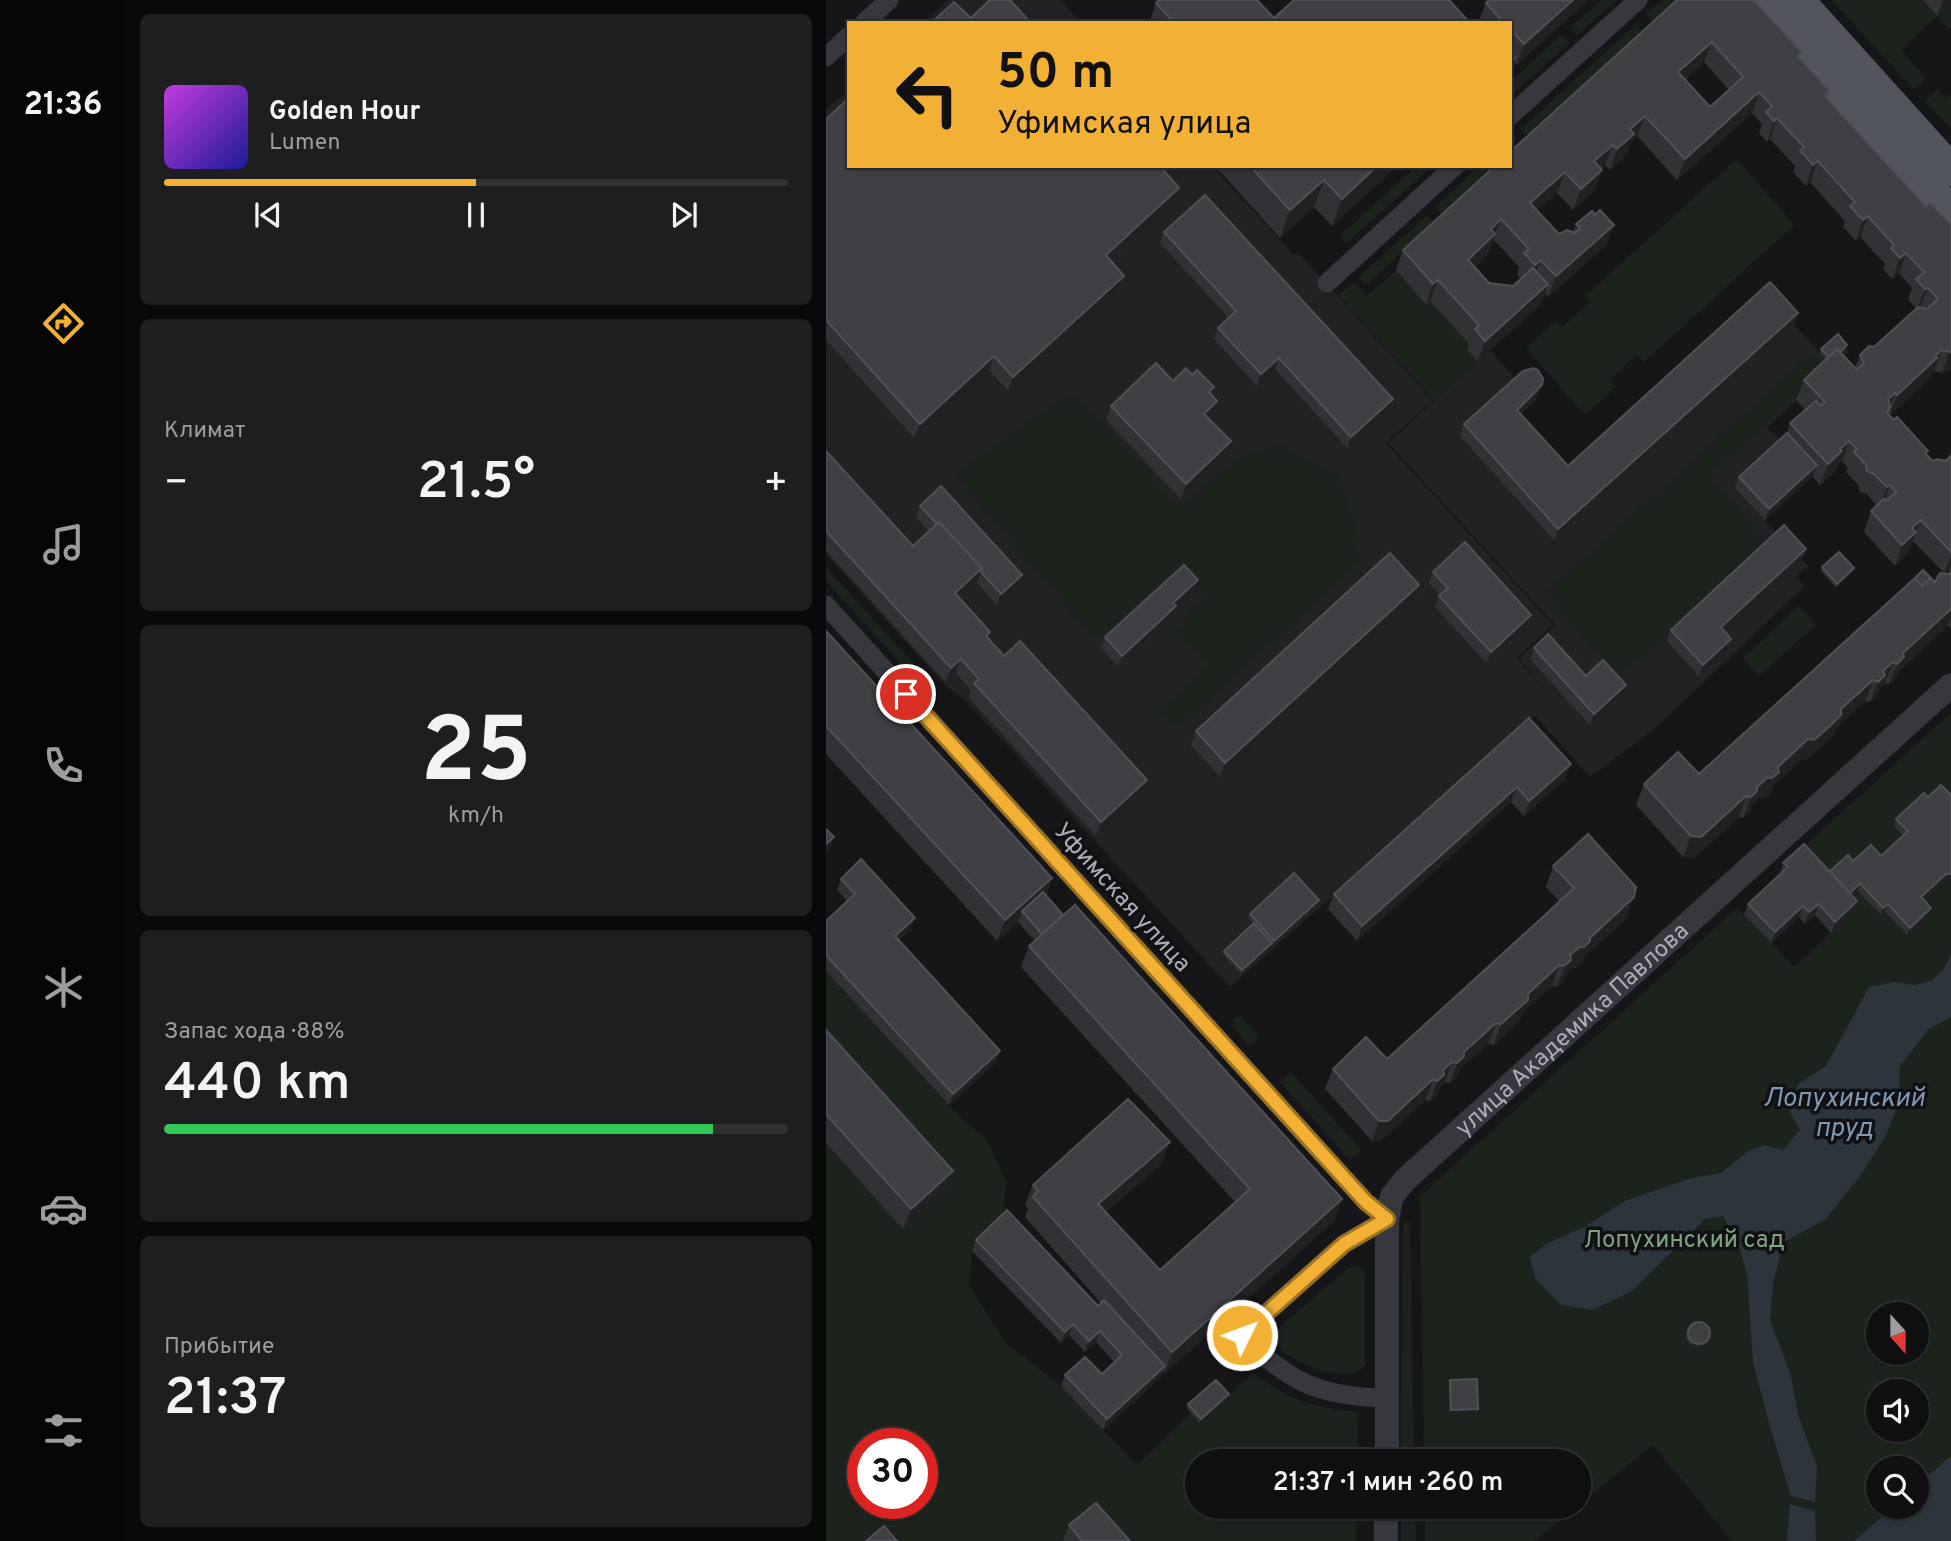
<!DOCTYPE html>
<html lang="ru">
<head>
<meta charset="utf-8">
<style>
	body { margin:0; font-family:Overpass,sans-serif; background:#1e1e20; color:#f1f3f6; height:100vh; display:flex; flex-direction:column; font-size:26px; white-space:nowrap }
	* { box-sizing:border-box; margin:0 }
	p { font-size:23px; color:#9c9d9f }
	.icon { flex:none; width:38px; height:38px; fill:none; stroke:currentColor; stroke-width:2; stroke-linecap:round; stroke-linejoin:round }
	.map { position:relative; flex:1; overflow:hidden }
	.panel { display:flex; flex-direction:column; gap:14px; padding:14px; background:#09090a; width:700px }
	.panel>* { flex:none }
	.banner { position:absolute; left:21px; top:21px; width:665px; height:147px; border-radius:0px; box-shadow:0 2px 5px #0004,0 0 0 2px #303032; background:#f2b134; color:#111; overflow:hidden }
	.needle { width:46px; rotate:159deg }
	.fabs { position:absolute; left:1040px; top:1302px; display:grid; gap:14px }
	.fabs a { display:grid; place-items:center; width:63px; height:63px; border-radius:50%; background:#101012; box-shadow:0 2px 5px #0004,0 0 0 2px #303032; font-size:35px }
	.speed { position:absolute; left:21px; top:1428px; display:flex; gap:14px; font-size:35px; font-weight:700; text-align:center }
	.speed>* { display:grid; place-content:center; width:91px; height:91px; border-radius:50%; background:#101012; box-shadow:0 2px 5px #0004,0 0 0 2px #303032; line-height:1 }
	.speed .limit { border:10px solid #d22; background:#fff; color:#111 }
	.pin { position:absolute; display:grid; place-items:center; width:60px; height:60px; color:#fff; margin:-30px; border:4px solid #fff; border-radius:50%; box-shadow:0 2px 7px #0007 }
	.me { position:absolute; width:77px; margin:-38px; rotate:48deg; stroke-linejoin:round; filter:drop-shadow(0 0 5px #0008) }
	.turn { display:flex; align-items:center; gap:24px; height:147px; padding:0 35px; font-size:32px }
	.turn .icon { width:91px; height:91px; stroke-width:2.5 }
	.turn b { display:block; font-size:49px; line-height:60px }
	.big { font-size:52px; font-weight:600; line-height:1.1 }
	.panel .widget { flex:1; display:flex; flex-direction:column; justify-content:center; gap:10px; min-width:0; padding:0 24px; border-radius:10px; background:#1e1e20 }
	.panel .dial { align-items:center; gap:0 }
	.dial b { font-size:91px; line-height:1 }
	.song { display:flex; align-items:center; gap:21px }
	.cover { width:84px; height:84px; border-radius:10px; background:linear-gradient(135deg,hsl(290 70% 55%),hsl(240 70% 35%)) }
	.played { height:7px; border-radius:4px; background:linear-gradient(90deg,#f2b134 50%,#303032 50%) }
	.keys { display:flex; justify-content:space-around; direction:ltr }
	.heat { display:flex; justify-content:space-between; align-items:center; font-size:38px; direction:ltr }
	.charge { height:10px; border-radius:5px; background:linear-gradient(90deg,#34c759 88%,#303032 0) }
	.trip { position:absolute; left:359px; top:1449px; width:406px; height:70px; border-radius:35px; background:#101012; box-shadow:0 2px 5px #0004,0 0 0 2px #303032; font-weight:600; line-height:70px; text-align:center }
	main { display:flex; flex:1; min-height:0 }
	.tabs { display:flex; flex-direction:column; width:126px; justify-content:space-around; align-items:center; background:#060607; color:#9c9d9f }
	.tabs .icon { width:49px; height:49px }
	.tabs .selected { color:#f2b134 }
	.tabs b { font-size:32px; color:#f1f3f6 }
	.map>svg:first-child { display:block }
	.built { fill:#222225 }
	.green { fill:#1c231d; fill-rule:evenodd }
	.water { fill:#2c353c }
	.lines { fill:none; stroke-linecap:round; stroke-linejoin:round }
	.minor { stroke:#37383d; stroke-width:19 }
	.tertiary { stroke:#37383d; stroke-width:24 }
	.primary { stroke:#53555c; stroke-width:32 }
	.wall { fill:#323236; fill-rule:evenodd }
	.shaded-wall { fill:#212124 }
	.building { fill:#3f3f44; stroke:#4f5156; stroke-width:2; fill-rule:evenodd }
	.route-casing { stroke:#9d7322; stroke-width:18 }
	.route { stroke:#f2b134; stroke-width:12 }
	.labels { text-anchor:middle; stroke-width:7; stroke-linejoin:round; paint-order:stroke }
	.street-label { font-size:24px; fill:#a8adb8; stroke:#111113 }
	.park-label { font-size:24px; fill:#7fa381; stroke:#111113 }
	.water-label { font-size:26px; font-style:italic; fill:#7f9bb3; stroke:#111113 }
</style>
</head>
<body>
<main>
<nav class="tabs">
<b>21:36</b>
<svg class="icon selected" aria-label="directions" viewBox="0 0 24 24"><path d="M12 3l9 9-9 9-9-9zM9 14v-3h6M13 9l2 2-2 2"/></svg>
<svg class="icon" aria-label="music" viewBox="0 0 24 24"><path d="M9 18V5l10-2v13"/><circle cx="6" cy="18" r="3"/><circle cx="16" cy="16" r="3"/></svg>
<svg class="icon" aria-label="phone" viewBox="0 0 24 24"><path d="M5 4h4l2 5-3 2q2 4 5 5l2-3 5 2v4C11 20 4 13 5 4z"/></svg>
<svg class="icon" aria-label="climate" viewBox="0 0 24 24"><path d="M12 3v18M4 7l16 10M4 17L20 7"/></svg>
<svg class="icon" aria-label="car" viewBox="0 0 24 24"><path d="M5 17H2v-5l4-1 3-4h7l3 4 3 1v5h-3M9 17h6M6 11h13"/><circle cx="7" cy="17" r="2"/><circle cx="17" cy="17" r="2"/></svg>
<svg class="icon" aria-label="filters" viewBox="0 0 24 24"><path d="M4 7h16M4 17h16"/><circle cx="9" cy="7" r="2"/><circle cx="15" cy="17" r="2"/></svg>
</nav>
<section class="panel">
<div class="widget">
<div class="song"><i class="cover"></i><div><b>Golden Hour</b><p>Lumen</p></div></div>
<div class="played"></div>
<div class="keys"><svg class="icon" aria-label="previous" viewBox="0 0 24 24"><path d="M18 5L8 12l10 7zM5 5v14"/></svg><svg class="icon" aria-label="pause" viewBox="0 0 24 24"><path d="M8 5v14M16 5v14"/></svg><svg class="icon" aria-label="next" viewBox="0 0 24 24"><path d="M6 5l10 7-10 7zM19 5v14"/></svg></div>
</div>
<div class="widget"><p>Климат</p>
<div class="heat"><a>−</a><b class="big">21.5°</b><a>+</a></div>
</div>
<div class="widget dial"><b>25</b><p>km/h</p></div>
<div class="widget"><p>Запас хода · 88%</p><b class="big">440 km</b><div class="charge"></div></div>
<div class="widget"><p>Прибытие</p><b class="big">21:37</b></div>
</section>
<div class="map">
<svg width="1125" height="1541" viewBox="0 0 1125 1541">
	<rect width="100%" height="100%" fill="#161618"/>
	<g class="built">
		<polygon points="122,0 234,0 255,23 97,23"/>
		<polygon points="23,89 23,166 386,166 468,255 472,252 607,401 560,443 727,625 691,658 723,694 693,658 729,625 562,443 664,350 692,382 713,390 710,400 687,421 738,477 940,293 994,353 1011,338 1023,352 941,427 987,476 939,520 982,566 970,577 979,586 826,731 764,777 709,716 404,987 140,701 118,684 0,554 0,110"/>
	</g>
	<g class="green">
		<polygon points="775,0 791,0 751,35 744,28"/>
		<polygon points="836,0 853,0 828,23 820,14"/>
		<polygon points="1006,0 1097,0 1111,16 1125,3 1125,27 1123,29 1111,16 1075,50 1100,78 1087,89"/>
		<polygon points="810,24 818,33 703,138 695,129"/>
		<polygon points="735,35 743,43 686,95 684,82"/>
		<polygon points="1111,89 1120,98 1125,94 1125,129 1099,101"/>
		<polygon points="911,159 968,225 818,362 811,355 784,380 790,387 759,415 700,348 730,321 736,327 764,302 759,296"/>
		<polygon points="591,166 606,166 521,243 514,235"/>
		<polygon points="654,166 671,166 617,216 609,207"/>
		<polygon points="601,215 609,223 540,285 533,277"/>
		<polygon points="570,270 600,304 604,301 645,346 641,350 652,361 608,401 512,295 528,282 541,296"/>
		<polygon points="987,352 1001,368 883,476 940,541 795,676 718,594"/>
		<polygon points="246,392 354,507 412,458 455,445 511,475 524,507 534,562 353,727 332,711 383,666 349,633 378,595 350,566 270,641 128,474"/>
		<polygon points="0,567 110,689 103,695 0,581"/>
		<polygon points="973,606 990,625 933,676 917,658"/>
		<path d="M1125,713v743l-35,30v-18h-38v39h15l-39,34h-122l-79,-96 -74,60 -1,-44h-154l-4,-265 317,-288 57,59 59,-55 -55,-60zM1052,1314h38v39h-38zM1052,1391h38v39h-38z"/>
		<path d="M0,971l131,143 30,26 19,41 -3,40 -31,30 -3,35 37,57 55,43 76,79 54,-52 9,9 53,-49c40,29 57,33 105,39l-1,49h-160v46h160l-1,34h-530zM37,1444h59v59h-59z"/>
		<polygon points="414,1015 433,1037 423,1046 407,1026 408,1020"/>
		<polygon points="465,1072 535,1150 524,1160 454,1082"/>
		<polygon points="577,1222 584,1222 588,1461 575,1461"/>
		<path d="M529,1266l7,2 3,8v89c-16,24 -88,-6 -93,-28l2,-5 73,-63z"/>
		<polygon points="575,1507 589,1507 590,1541 575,1541"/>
		<polygon points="599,1507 750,1507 708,1541 599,1541"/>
	</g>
	<g class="water">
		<polygon points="1125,954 1125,1017 1103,1029 1074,1066 1073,1102 1059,1137 1034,1176 1000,1219 958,1242 947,1283 944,1320 964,1373 973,1418 991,1466 989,1502 965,1496 944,1427 927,1361 921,1274 913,1246 897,1216 879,1219 806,1291 767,1310 735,1305 709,1278 704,1257 720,1244 760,1226 799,1201 862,1179 895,1173 922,1151 939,1145 957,1150 974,1130 963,1110 972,1084 1000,1066 1043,987 1068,982 1089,985 1105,981 1117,970"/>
		<polygon points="1125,1456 1125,1541 1028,1541 1067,1507 1090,1507 1090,1486"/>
		<polygon points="964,1504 989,1511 990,1541 961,1541"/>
	</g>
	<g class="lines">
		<g class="minor">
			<polyline points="38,23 63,0"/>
			<polyline points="0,57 23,36"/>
			<polyline points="684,116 812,0"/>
			<polyline points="501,283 629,166"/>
			<path d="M0,605l520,575 20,22 21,17 -43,25 -102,91c47,48 79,62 145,63"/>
		</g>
		<g class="tertiary">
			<path id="s1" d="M561,1461v-242l5,-23 13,-16 546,-495"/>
			<polyline points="560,1541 560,1507"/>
		</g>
		<g class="primary">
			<polyline points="934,0 1125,212"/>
			<polyline points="972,0 1125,170"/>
		</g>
	</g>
	<g class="wall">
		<polygon points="663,0 762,0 691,65 688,62 684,65 684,23 652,23 660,3"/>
		<path d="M851,0l123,58 30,33 -3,7 99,108 25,18v145l-9,4 -8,-2 -2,2 -3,6 -39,36 42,46h13l3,-2 3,-8v121l-2,-2 -4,4h4l2,-2v57l-3,-4 -49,46 -3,7 -7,6 -4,-1 -5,5 -3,8 -7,6 -5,-1 -28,26 -4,9 -12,11 -15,13h-5l-27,25 -3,7 -7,7 -5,-1 -6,6 -3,8 -7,6 -4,-1 -45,41 -11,-1 -47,-52 8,-21 55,-10 236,-192 9,-9 -31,-32 -5,12 -13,13 -31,-34 7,-21 6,-5 -10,-12 -7,-2 -2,-7 -12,-13 2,-4 -6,-7 -5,5 -3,6 -14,13 -8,-9 -47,44 -30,-32 4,-11 48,-44 3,-10 15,-13 -9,-10 8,-20 22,-20 -6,-7 1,-4 26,-4 -1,4 -5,4 14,15 5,-13 14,-8 42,-39 -8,-8 4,-12 -13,-15 -7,6 -9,-10 2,-5 -25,-27 -4,4 -13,-14 2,-6 -35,-39 -4,4 -10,-11 -3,-3 2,-6 -25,-27 -3,3 -8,-9 3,-9 -10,-11 -75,67 -40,-44 -6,6 -4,12 -17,16 -5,-5 -4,4 -6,21 -22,20 -16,-17 -20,17 22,24 14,-2 3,-8 19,-9 19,10 -8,20 -58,52 -3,-4 -5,12 -62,56 -11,-11 2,-6 -39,-43 -4,4 -30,-35 7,-20zM878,62l25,28 -19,17 -25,-27zM668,240l25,27 -2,7 4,5 -8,7 -24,-3 -14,-16 13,-13 4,-12z"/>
		<polygon points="1097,0 1125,0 1125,3 1111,16"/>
		<polygon points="330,3 448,18 644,23 323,23"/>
		<polygon points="0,119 353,188 348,202 284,261 298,276 293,291 182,391 163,370 88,438 0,340"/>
		<polygon points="389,166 571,166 506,226 488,207 454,238"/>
		<polygon points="338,232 567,399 563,410 521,448 449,369 431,386 388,339 392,328 403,318 334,243"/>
		<polygon points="968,324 728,540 634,436 638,424 712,396 694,414 742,466"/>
		<polygon points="347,381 385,395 391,401 386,415 383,418 405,441 399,456 355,499 280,420 285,406"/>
		<polygon points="0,451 87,546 103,531 90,517 94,506 196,575 192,586 171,605 151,583 134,598 162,639 178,656 316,795 270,836 143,698 145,690 130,673 119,682 0,551"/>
		<polygon points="980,549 976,560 899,631 905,639 901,650 873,676 841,641 845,630"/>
		<polygon points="996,567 1028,568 1027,572 1010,588 995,571"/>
		<polygon points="607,572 701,626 660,663 609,607 614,595 603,583"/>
		<polygon points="593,585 588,600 394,777 365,745 370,731"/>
		<polygon points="368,591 350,607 346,617 292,667 275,648 279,637"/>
		<polygon points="0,631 226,878 220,895 509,1220 339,1373 337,1371 335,1377 277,1430 235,1386 239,1375 276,1374 288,1362 270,1342 259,1352 243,1335 235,1343 146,1251 150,1240 272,1306 275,1303 199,1217 202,1209 199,1205 207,1185 336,1163 280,1212 334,1270 409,1202 195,967 203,946 209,941 192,922 171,941 0,754"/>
		<polygon points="708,648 760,676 796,696 764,725 704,659"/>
		<polygon points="703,718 745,764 739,779 698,816 685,802 531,941 502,909 508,894"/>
		<polygon points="1125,795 1125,882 1117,882 1098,900 1103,916 1081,935 1059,912 1055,915 1032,891 1026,896 1031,901 1027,912 1005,933 989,915 979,924 973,917 945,943 918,915 922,904 954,874 957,863 1004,871 1027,861 1055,856 1077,836 1068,826 1070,819 1102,797"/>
		<polygon points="727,866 801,918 759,956 757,962 750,968 746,968 740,974 737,981 731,987 726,986 697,1012 694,1020 668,1045 662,1044 633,1069 631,1077 624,1083 619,1082 614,1087 611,1095 604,1102 599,1100 554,1141 546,1141 499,1089 507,1069 561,1059 733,901 720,887"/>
		<polygon points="15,879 85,929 73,940 170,1062 123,1105 0,971 0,921 21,901 11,890"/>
		<polygon points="492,904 447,945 446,943 445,947 415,974 397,955 398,951 428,924 422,918 424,914"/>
		<polygon points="0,1030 127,1171 119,1192 77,1229 0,1143"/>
		<polygon points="863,1327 883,1338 881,1342 874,1347 866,1346 860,1339"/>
		<polygon points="624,1380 652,1409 650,1413 623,1413 623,1384"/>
		<polygon points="402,1398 373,1423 361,1408 362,1404"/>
		<polygon points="243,1525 304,1541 238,1541 237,1540"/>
	</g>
	<g class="shaded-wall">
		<polygon points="747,0 762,0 691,65 698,44"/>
		<polygon points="1117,0 1125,0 1125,3 1111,16"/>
		<polygon points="886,42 878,62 845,93 852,72"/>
		<polygon points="933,92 926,113 851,180 859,159"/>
		<polygon points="819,116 811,136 805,142 801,154 784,170 791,149 804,129"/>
		<polygon points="951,118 944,139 941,142 948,121"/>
		<polygon points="787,145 779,165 761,182 768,161"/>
		<polygon points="992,161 984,182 980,186 987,165"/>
		<polygon points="551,166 571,166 506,226 516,199"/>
		<polygon points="776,170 769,190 747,210 755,189"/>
		<polygon points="739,172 731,193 697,223 704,203"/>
		<polygon points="498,180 488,207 454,238 464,210"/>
		<polygon points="353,188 348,202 274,270 280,255"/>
		<polygon points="1042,216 1034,237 1030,241 1037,220"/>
		<polygon points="675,219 662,254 635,280 642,260 665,229"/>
		<polygon points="788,225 780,245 722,297 730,276"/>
		<polygon points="1080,253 1073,273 1066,279 1074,258"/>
		<polygon points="715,260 707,280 702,286 709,265"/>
		<polygon points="298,276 293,291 182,391 187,377"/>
		<polygon points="612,280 604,301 600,305 607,284"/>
		<polygon points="722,284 714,305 652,361 659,341"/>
		<polygon points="1102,288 1094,308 1091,310 1099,289"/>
		<polygon points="972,313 968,324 728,540 732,529"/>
		<polygon points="1116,350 1108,371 1106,373 1103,379 1064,415 1071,395"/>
		<polygon points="1123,352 1125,352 1125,369 1116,373"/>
		<polygon points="168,356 163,370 88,438 94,424"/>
		<polygon points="453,358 449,369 431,386 435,374"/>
		<polygon points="716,385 712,396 687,421 691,410"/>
		<polygon points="1069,393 1054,433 1062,399"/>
		<polygon points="567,399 563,410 521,448 525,437"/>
		<polygon points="391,401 386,415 373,428 378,414"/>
		<polygon points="405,441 399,456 355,499 360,484"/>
		<polygon points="1023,441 1016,461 1011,466 1008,472 994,485 1002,464 1014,449"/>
		<polygon points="991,465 987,476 939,520 943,509"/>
		<polygon points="1064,485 1056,506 1053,508 1061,487"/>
		<polygon points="1095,520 1082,553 1069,566 1076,545 1086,528"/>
		<polygon points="980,549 976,560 891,639 895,627"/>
		<polygon points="1125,556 1125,565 1123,570 1118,574"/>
		<polygon points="156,568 151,583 124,607 129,593"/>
		<polygon points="1028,568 1027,572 1010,588 1011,584"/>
		<polygon points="196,575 192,586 171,605 175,594"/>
		<polygon points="372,580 368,591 350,607 346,617 292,667 296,656 347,603"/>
		<polygon points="593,585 588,600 394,777 399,763"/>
		<polygon points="1125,609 1125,618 1122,625 1073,671 1070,678 1063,684 1071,664 1077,653"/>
		<polygon points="705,615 701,626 660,663 665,652"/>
		<polygon points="905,639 901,650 873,676 877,665"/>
		<polygon points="135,659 130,673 119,682 125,668"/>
		<polygon points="1067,662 1059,683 1054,688 1051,696 1044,702 1052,682 1057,671"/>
		<polygon points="1047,680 1039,701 1011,727 1007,736 980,760 975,760 948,785 945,792 938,799 933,798 927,804 924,812 917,818 925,797 931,787"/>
		<polygon points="800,685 796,696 764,725 768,714"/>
		<polygon points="745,764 739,779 698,816 703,801"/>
		<polygon points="321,780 316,795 270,836 275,822"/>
		<polygon points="691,787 685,802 531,941 536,926"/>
		<polygon points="920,796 913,817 868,858 857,857 865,836"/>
		<polygon points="8,837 3,851 0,854 0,844"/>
		<polygon points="1120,874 1125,874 1125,882 1117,882 1092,905 1095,897"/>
		<polygon points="226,878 218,898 196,911 192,922 171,941 179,920"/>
		<polygon points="1034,883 1032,891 1019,903 1021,895"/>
		<polygon points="808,897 801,918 759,956 757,962 750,968 746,968 740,974 737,981 731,987 738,966 744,955"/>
		<polygon points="493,900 492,904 447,945 448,941"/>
		<polygon points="1031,901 1027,912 1005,933 1009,922"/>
		<polygon points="993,904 989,915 979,924 983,912"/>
		<polygon points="1062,904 1059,912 1055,915 1057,908"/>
		<polygon points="977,906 973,917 945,943 949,932"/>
		<polygon points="1105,908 1103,916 1081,935 1084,928"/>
		<polygon points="89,918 85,929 65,947 69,936"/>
		<polygon points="446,943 445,947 415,974 416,970"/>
		<polygon points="733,965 726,986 697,1012 694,1020 668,1045 675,1024 702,994"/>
		<polygon points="670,1023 662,1044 633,1069 631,1077 624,1083 631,1063 638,1052"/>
		<polygon points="174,1051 170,1062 123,1105 127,1094"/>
		<polygon points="626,1062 619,1082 614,1087 611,1095 604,1102 611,1081 617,1070"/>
		<polygon points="607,1079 599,1100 554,1141 546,1141 553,1121"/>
		<polygon points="344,1142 336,1163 265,1225 272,1204"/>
		<polygon points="127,1171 119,1192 77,1229 85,1209"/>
		<polygon points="516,1199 509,1220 339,1373 346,1352"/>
		<polygon points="247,1324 243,1335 235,1343 239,1332"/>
		<polygon points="274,1331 270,1342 259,1352 263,1341"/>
		<polygon points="883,1338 881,1342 874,1347 866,1346 867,1342"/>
		<polygon points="339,1366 335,1377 277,1430 281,1419"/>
		<polygon points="403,1394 402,1398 373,1423 375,1419"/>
		<polygon points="652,1409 650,1413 623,1413 625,1410"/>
	</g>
	<g class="building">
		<polygon points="164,0 184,0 205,23 105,23 128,2 145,18"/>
		<polygon points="333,0 431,0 448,18 468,0 623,0 644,23 345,23 347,21 330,3"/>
		<polygon points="663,0 747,0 698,44 684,29 684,23 678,23 660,3"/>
		<path d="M851,0h77l48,52 -4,4 32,35 -5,5 101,110 4,-4 21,22v128l-9,-2 -7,6 2,2 -40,37 -2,-2 -7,6 2,7 -3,7 7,7 3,-3 31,34 -3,2 7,8 6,-2 7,2 6,-5v96l-30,-32 -9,8 4,4 -14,13 -31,-34 13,-12 2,2 10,-9 -6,-7 -3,2 -13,-13 -7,-3 -1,-6 -12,-13 3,-3 -8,-8 -9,8 2,2 -14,13 -38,-41 26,-22 5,5 4,-4 -21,-22 33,-31 20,21 7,-7 -4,-8 9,-9 5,1 44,-40 9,2 11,-10 -10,-11 -3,1 -9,-10 8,-7 -18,-19 -6,5 -9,-10 3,-3 -26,-29 -5,4 -13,-14 5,-4 -37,-41 -5,4 -9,-10 -4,-4 4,-4 -27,-29 -3,3 -8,-9 6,-6 -13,-14 -74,67 -40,-43 -15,13 4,5 -17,15 -4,-4 -19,16 8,9 -21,19 -16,-17 -35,31 29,31 8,-4 8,3 5,-5 -4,-4 16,-13 3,4 5,-5 14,15 -58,51 -15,-16 -6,5 -11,-12 5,-4 -28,-30 -10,10 4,5 -27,26 21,23 24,3 20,-18 15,16 -63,57 -10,-12 4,-4 -41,-45 -5,4 -30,-34 92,-84h15v-14zM886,42l31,35 -33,30 -32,-35z"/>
		<polygon points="684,53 689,58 684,63"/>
		<polygon points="23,98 23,166 334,166 353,188 280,255 298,276 187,377 168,356 94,424 0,320 0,119"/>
		<polygon points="424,166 551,166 516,199 498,180 464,210"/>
		<polygon points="379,195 567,399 525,437 453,358 435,374 392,328 410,311 338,232"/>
		<polygon points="944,282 972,313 732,529 638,424 697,371 707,368 712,370 717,379 716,385 691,410 742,466"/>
		<polygon points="1012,334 1021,345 1014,352 1011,349 1003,357 995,349"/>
		<polygon points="330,363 347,381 360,368 366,375 371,370 388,387 383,392 391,401 378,414 405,441 360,484 285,406"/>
		<polygon points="961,433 991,465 943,509 913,477"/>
		<polygon points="0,451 87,546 113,522 156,568 129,593 164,632 160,636 178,656 194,641 321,780 275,822 148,683 153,679 135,659 125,668 0,531"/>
		<polygon points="115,486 196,575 175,594 155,572 156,568 113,522 111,524 94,506"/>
		<polygon points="958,525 980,549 895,627 905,639 877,665 845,630"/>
		<polygon points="639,542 705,615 665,652 613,596 622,588 607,572"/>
		<polygon points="1013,552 1028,568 1011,584 996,567"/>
		<polygon points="564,553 593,585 399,763 370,731"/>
		<polygon points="358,565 372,580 347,603 350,606 296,656 279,637"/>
		<polygon points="1097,570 1105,578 1096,586 1089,578 1088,579"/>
		<polygon points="1125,572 1125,609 1077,653 1078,657 1071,664 1067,662 1057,671 1059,675 1052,682 1047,680 1015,709 1015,715 1003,727 988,740 982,739 952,767 953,772 946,778 941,778 931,787 931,791 925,797 920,796 875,837 865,836 818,784 852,752 873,774 1089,578 1096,586 1105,578 1109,582 1114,573 1123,574"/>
		<polygon points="0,631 226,878 179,920 0,726"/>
		<polygon points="722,634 760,676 777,660 800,685 768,714 708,648"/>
		<polygon points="703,718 745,764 703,801 691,787 536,926 508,894"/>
		<polygon points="1115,785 1125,795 1125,874 1120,874 1095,897 1105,908 1084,928 1062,904 1057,908 1034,883 1024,893 1004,871 1022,855 1027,861 1045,845 1055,856 1082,831 1070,819 1098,793 1102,797"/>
		<polygon points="0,829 8,837 0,844"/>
		<polygon points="762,834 810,887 808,897 764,938 764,941 758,947 754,947 744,955 745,960 738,966 733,965 702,994 702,1000 675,1024 670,1023 638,1052 638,1056 631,1063 626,1062 617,1070 618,1075 611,1081 607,1079 562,1121 553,1121 507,1069 540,1037 561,1059 717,917 748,888 727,866"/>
		<polygon points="978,844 1031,901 1009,922 993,904 983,912 977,906 949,932 922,904 962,867 957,863"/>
		<polygon points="35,859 89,918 69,936 174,1051 127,1094 0,955 0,921 29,894 15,879"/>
		<polygon points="468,873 493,900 448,941 424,914"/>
		<polygon points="217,892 237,915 216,934 196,911"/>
		<polygon points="249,905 516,1199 346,1352 207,1197 212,1191 207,1185 302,1099 344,1142 272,1204 334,1270 424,1189 203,946"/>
		<polygon points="428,923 446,943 416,970 398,951"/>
		<polygon points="0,1030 127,1171 85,1209 0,1114"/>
		<polygon points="181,1210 272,1306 278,1300 339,1366 281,1419 239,1375 259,1357 276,1374 296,1355 274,1331 263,1341 247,1324 239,1332 150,1240"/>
		<circle cx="873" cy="1333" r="11"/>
		<polygon points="651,1379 652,1409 625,1410 624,1380"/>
		<polygon points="390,1380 403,1394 375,1419 362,1404"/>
		<polygon points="270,1503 304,1541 256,1541 243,1525"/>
		<polygon points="58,1526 71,1541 40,1541"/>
	</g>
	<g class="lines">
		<defs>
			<polyline id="route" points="80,694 520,1180 540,1202 561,1219 518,1244 416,1335"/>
		</defs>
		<use href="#route" class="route-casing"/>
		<use href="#route" class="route"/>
	</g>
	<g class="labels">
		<g class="street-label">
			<text transform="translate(297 897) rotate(48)" y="8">Уфимская улица</text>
			<text dy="8" stroke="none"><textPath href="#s1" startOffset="511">улица Академика Павлова</textPath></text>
		</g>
		<g class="park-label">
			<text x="858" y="1247">Лопухинский сад</text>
		</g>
		<g class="water-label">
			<text x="1018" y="1106">Лопухинский<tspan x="1018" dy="30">пруд</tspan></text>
		</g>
	</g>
</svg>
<div class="fabs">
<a><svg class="needle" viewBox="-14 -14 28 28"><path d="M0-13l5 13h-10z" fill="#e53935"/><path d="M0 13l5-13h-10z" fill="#9c9d9f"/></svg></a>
<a><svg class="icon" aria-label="sound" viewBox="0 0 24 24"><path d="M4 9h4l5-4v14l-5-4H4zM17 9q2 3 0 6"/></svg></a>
<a><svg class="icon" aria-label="search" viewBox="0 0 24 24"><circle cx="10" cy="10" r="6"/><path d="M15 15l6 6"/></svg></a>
</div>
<div class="speed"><div class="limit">30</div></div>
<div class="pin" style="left:80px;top:694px;background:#d93025"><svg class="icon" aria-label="arrive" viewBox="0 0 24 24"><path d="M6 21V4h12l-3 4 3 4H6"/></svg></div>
<svg class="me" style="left:416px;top:1335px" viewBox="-20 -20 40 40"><circle r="17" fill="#f2b134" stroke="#fff" stroke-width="3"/><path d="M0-11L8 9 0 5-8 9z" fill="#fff"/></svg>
<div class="trip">21:37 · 1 мин · 260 m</div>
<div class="banner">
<div class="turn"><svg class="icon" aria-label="left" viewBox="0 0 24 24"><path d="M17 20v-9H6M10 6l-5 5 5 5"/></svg><div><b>50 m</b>Уфимская улица</div></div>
</div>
</div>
</main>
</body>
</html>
